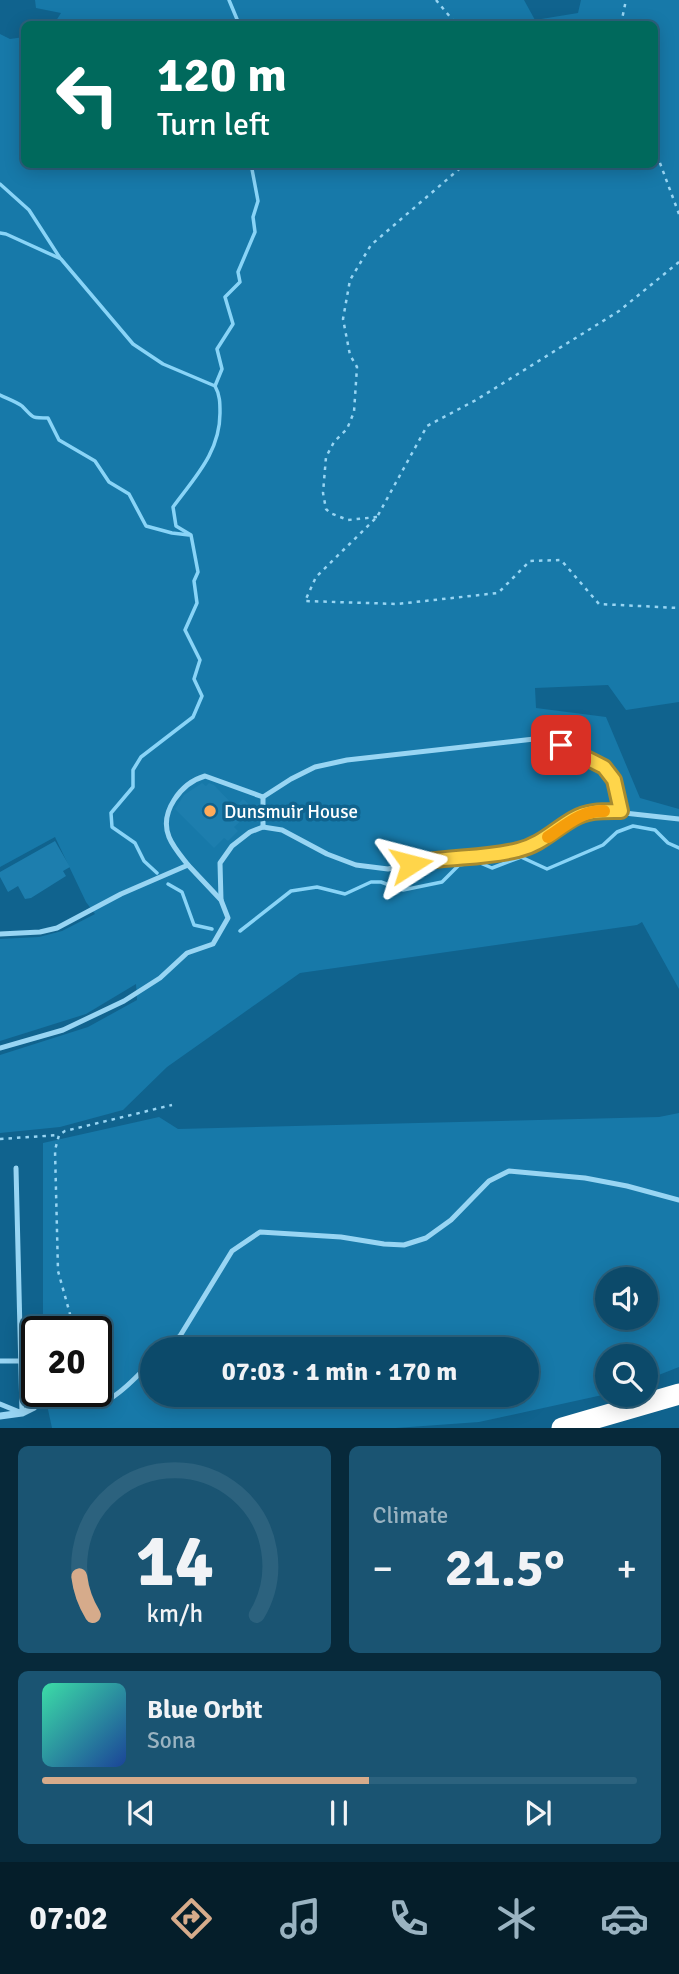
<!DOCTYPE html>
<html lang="en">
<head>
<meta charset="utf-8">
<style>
	body { margin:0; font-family:Signika,sans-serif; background:#1a5472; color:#f1f3f6; height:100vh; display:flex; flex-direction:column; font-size:26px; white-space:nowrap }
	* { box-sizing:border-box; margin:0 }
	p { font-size:23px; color:#9ab3c1 }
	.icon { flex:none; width:38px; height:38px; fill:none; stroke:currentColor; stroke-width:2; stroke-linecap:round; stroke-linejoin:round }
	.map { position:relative; height:1428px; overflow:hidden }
	.side { display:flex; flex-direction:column; gap:18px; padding:18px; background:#07293a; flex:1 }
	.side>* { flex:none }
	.top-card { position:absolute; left:21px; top:21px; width:637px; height:147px; border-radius:10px; box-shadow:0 4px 18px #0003,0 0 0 2px #2c627e; background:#00695c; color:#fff; overflow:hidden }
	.controls { position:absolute; left:595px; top:1267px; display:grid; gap:14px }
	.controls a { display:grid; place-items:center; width:63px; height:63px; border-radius:50%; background:#0c4a6a; box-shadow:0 4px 18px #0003,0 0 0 2px #2c627e; font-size:35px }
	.speed { position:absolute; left:21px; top:1316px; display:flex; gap:14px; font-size:35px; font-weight:700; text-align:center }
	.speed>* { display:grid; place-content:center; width:91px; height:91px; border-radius:50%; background:#0c4a6a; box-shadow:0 4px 18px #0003,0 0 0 2px #2c627e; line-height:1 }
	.speed .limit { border:4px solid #111; border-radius:10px; background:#fff; color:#111 }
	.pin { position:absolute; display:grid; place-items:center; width:60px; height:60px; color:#fff; margin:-30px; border-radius:14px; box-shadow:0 4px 10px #0006 }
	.me { position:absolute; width:77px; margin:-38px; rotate:81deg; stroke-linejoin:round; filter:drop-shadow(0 0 5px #0008) }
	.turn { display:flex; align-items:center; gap:24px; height:147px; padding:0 21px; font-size:32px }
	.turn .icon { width:91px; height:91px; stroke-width:2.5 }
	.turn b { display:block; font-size:49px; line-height:60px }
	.big { font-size:52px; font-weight:700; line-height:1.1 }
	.side .tile { flex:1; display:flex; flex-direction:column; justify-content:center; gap:10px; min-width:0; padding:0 24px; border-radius:10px; background:#1a5472 }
	.side .dial { align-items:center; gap:0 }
	.dial svg { height:182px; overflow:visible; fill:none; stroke:#2c627e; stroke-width:7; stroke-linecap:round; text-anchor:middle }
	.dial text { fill:#f1f3f6; stroke:none }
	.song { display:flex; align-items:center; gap:21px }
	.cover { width:84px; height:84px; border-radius:10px; background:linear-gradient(135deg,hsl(160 70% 55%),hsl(220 70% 35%)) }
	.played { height:7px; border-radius:4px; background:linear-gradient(90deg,#d6ab8b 55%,#2c627e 55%) }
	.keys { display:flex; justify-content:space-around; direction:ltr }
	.heat { display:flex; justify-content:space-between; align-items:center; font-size:38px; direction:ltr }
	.side .tiles { flex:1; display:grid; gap:18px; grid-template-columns:1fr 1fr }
	.tile:last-child { grid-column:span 2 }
	.trip { position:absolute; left:140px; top:1337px; width:399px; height:70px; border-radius:35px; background:#0c4a6a; box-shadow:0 4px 18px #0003,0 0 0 2px #2c627e; font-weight:700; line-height:70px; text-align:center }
	.tabs { display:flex; height:112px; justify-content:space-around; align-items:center; background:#051e2a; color:#9ab3c1 }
	.tabs .icon { width:49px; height:49px }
	.tabs .selected { color:#d6ab8b }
	.tabs b { font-size:32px; color:#f1f3f6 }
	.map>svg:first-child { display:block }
	.green { fill:#1779a9; fill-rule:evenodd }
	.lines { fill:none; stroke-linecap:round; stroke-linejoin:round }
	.stream { stroke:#89d4f7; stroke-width:3.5 }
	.building { fill:#1d7eae }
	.path { stroke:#98d5f3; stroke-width:2.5; stroke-dasharray:3.5 5; stroke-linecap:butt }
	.service { stroke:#98d5f3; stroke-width:5 }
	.minor { stroke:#98d5f3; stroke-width:7 }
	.motorway { stroke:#fff; stroke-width:21 }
	.route-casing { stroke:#a68a30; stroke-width:18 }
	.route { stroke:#ffd54a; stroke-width:12 }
	.slow { stroke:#f59e0b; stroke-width:12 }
	.poi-dot { fill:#ffab5a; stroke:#10638e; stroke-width:2.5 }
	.labels { text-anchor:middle; stroke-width:7; stroke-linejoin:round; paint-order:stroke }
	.poi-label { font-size:19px; fill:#fff; stroke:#10638e; text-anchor:start }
</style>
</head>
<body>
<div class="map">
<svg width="679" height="1428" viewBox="0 0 679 1428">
	<rect width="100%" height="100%" fill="#10638e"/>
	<g class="green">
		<polygon points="35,0 524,0 535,20 578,13 581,0 679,0 679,702 626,710 608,685 535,688 536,708 606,717 640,798 679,809 679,989 642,922 637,925 300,973 167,1067 123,1110 60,1127 0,1133 0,1055 88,1027 137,1000 136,984 86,1014 0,1041 0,939 39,937 62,931 95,914 86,902 55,837 0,867 0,34 10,39 24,37 24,164 654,164 654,24 54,24 61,13 36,8"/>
		<path d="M679,1113v254l-33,13v-24h-39v38l-128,28 -83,6h-344l-8,-37h52v-59h-53v-189l116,-26 19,12 481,-12zM607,1279h39v39h-39zM152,1349h375v46h-375z"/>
	</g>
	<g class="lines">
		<g class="stream">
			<polyline points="229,0 239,24"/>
			<polyline points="0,184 29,210 60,258"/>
			<polyline points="0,233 6,234 61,259 133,344 163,364 215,386"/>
			<path d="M0,395c6,3 17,7 22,11 12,12 8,12 26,12l11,22 36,21 14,21 20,12 17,32 26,7 17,2"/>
			<path d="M157,873l-13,-12 -9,-18 -23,-16 -1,-14 22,-26v-17l8,-13 52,-40 9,-21 -8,-17 6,-19 -15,-30 12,-27 -3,-22 4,-9 -7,-37 -15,-9 -3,-19c22,-30 47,-55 47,-94 0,-10 0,-18 -5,-27l7,-17 -5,-20 16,-25 -8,-27 15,-15 -2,-10 17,-40 -2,-15 5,-16 -7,-37"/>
			<polyline points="168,884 182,892 194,925 212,929"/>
			<polyline points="240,931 291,891 317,887 345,894 371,882 381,882 403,890 442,882 459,865 478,862 492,868 521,857 547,869 603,845 617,832 633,826 655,830 668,843 679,848"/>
		</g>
	</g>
	<g class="building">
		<polygon points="202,783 206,786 209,783 214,785 235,807 243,799 250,805 241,814 244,818 234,827 238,831 228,841 224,838 214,848 175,809 184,795"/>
		<polygon points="55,841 70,867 63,871 66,876 31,898 25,899 18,886 8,892 0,877 0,872"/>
	</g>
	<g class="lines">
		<g class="path">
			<polyline points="436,0 456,24"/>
			<polyline points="621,24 626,0"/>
			<polyline points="654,147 679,214"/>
			<polyline points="679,262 619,311 476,400 427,426 377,517 316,577 305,601 397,604 498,593 530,561 561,560 599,604 679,608"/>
			<polyline points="377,517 348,520 330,513 326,509 323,493 326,457 334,442 347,429 354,412 357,367 350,355 343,319 350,280 371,245 465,164"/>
			<polyline points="0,1139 59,1135"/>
			<polyline points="75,1332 58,1271 55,1150 59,1135 65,1131 172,1105"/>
		</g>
		<g class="service">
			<polyline points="263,827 263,797"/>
			<polyline points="221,900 220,863 232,846 250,832 263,827 282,830 327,854 356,865 388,869 434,859 494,855 520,850 544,840 574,818 597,810 679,819"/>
			<path d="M0,934l40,-2 17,-4 64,-34 67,-29c-7,-9 -15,-18 -19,-28 -10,-25 12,-54 36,-61l58,21 28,-18 24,-12 32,-7 187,-21c22,2 68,20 79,40 5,9 5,22 8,32"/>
			<polyline points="0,1048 63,1030 124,1001 160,978 187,953 213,944 228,918 221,900 188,865"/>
			<polyline points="165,1349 180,1336 232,1251 260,1232 341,1237 384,1244 404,1245 426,1238 451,1220 489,1181 509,1171 585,1178 627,1186 679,1200"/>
			<polyline points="0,1361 20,1361"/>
			<path d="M77,1391v10c26,16 58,-23 75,-40"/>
			<polyline points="0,1404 22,1413 16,1168"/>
		</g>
		<polyline class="minor" points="0,1416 22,1413 34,1407"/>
		<polyline class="motorway" points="562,1428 679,1394"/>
	</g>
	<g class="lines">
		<defs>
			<path id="route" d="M411,864c35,-8 72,-5 107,-14 22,-5 36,-20 55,-31 15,-9 31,-8 48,-8l-7,-31 -10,-13 -43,-22"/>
		</defs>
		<use href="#route" class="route-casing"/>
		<use href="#route" class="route"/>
		<path class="slow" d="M548,837c17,-11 34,-27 56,-26"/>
	</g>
	<circle class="poi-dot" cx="210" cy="811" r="7"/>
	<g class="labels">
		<g class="poi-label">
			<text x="224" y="818">Dunsmuir House</text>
		</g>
	</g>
</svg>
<div class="controls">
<a><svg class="icon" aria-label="sound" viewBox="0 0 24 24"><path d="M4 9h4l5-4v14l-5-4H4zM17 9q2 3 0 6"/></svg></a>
<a><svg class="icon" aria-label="search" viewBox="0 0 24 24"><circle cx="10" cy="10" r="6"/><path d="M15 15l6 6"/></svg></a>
</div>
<div class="speed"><div class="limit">20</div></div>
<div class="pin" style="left:561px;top:745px;background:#d93025"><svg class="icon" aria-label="arrive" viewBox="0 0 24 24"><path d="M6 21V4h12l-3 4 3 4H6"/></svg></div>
<svg class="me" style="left:411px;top:864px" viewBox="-20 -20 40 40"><path d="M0-17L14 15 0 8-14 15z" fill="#ffd54a" stroke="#fff" stroke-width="4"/></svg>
<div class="trip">07:03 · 1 min · 170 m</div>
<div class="top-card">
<div class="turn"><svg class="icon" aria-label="left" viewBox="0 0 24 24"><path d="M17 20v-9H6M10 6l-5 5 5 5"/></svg><div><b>120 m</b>Turn left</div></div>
</div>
</div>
<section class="side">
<div class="tiles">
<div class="tile dial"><svg viewBox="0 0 100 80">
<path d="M14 69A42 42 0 1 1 86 69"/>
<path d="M14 69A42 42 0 0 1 8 52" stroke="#d6ab8b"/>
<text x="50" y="56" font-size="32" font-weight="700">14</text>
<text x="50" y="72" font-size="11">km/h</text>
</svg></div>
<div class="tile"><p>Climate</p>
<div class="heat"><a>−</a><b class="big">21.5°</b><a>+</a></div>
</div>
<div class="tile">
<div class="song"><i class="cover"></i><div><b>Blue Orbit</b><p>Sona</p></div></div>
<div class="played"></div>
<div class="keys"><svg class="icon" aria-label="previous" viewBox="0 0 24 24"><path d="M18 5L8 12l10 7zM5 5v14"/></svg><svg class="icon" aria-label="pause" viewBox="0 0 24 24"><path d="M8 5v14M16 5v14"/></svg><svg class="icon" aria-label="next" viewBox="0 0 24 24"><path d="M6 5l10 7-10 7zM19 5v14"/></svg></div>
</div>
</div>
</section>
<nav class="tabs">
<b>07:02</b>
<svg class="icon selected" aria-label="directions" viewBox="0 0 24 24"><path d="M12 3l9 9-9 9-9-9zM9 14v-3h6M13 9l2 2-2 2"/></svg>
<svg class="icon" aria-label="music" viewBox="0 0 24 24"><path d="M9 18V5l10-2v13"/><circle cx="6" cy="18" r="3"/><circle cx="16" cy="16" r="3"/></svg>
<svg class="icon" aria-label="phone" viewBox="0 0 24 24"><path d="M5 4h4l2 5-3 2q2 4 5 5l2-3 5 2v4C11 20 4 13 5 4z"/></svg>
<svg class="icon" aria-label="climate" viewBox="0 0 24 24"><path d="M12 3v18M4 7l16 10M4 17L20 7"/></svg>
<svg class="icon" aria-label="car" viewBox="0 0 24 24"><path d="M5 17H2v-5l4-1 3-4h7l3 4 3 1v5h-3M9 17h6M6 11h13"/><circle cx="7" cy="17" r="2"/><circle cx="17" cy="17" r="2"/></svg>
</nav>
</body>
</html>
